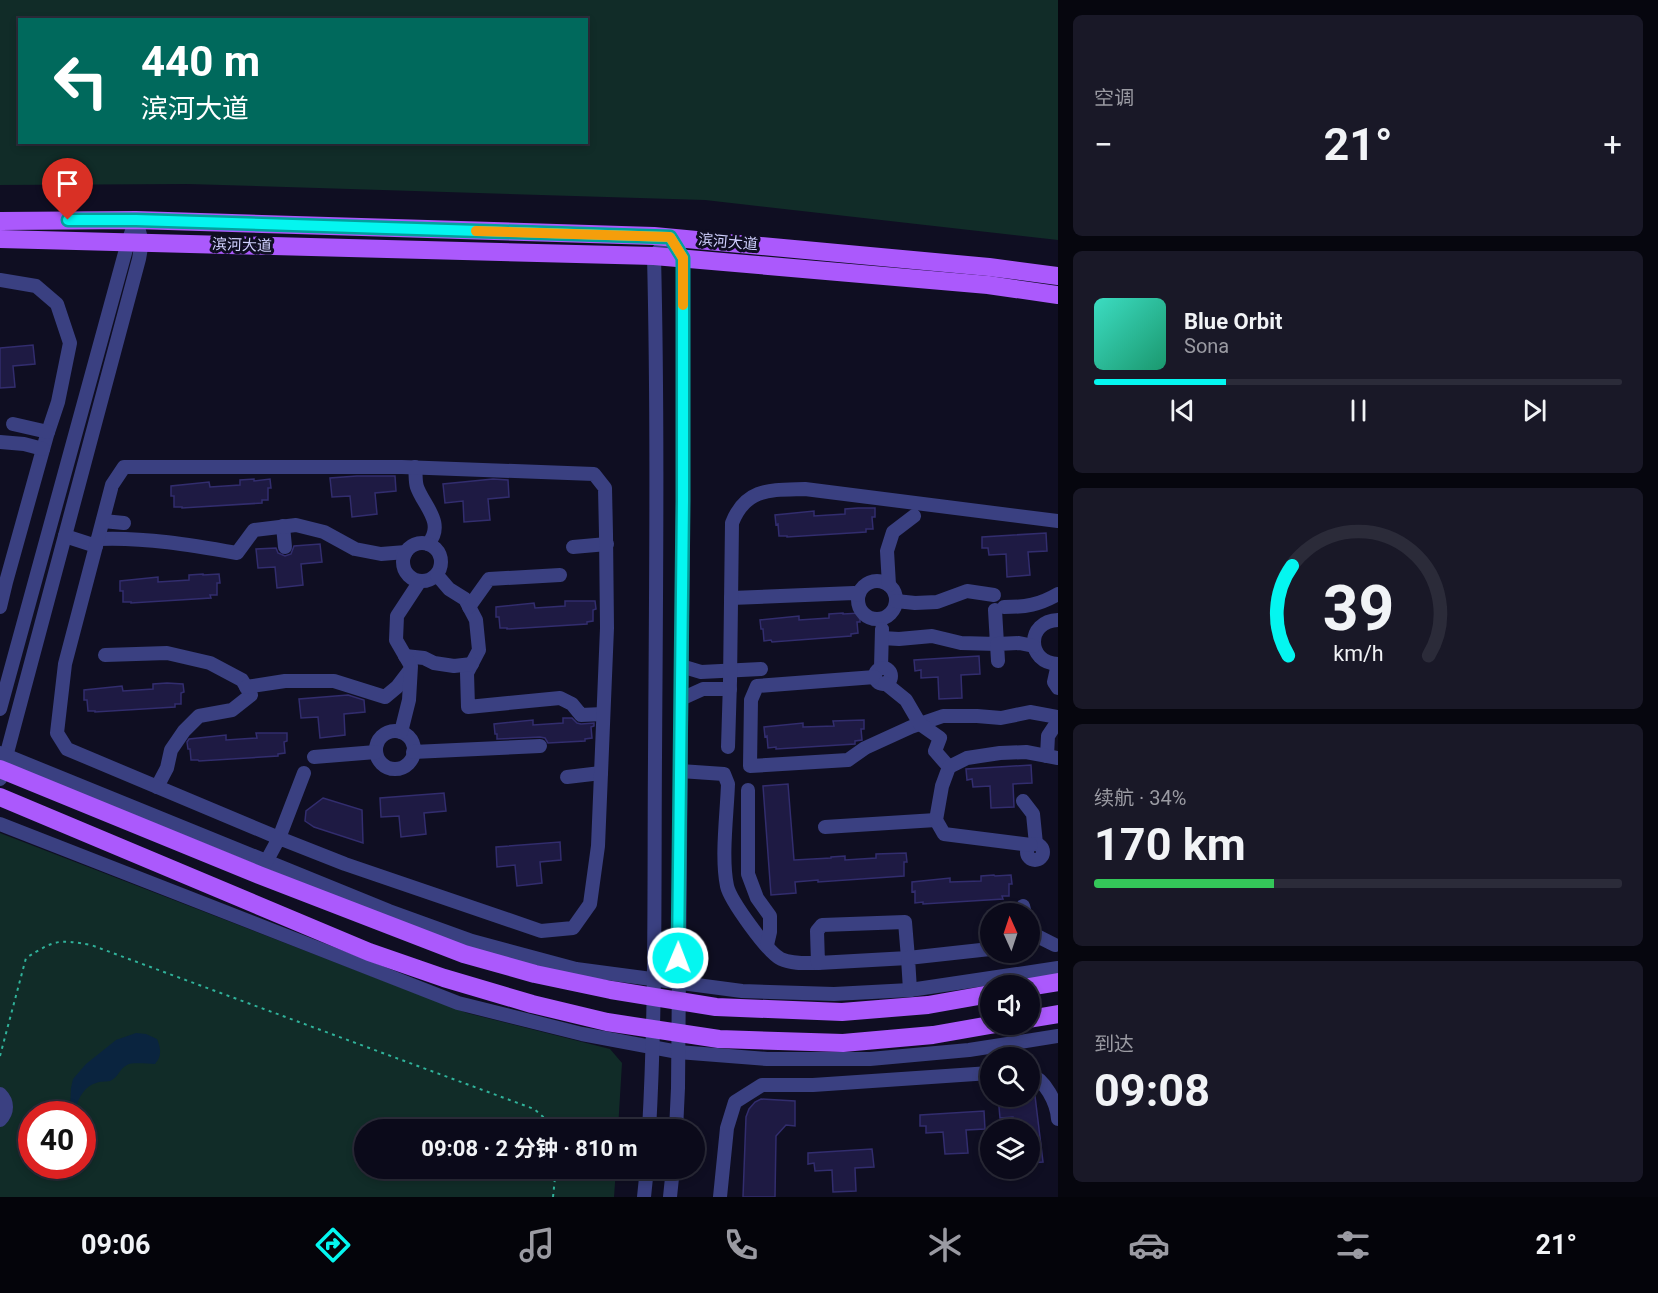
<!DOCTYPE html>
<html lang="zh">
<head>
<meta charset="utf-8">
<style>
	body { margin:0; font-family:Roboto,"Noto Sans SC",sans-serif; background:#191827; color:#f1f3f6; height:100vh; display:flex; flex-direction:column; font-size:22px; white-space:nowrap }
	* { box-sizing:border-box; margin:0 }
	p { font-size:20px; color:#9a9aa2 }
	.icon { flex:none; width:33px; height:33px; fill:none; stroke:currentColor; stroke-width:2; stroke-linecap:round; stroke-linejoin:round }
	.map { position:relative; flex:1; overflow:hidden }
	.panel { display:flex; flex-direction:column; gap:15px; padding:15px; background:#06060e; width:600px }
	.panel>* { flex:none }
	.top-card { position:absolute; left:18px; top:18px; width:570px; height:126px; border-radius:0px; box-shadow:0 3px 9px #0003,0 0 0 2px #2b2b39; background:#00695c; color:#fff; overflow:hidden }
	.needle { width:39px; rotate:357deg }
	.tools { position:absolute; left:980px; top:903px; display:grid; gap:12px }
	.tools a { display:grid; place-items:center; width:60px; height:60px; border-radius:50%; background:#0b0a1a; box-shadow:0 3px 9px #0003,0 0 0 2px #2b2b39; font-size:30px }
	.speed { position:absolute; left:18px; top:1101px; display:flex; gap:12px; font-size:30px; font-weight:700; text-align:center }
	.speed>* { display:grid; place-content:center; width:78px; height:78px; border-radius:50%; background:#0b0a1a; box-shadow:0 3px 9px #0003,0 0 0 2px #2b2b39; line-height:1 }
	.speed .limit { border:9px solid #d22; background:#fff; color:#111 }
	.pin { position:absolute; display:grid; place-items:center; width:51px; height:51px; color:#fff; margin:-62px -26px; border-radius:50% 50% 50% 0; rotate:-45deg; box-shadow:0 0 6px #0007 }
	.pin .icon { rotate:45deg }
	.me { position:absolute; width:66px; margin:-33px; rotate:1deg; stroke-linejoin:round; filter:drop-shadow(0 0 4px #0008) }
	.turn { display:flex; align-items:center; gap:21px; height:126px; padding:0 24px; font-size:27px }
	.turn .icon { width:78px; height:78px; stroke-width:2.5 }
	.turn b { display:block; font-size:42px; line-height:51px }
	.big { font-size:45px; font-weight:700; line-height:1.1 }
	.panel .card { flex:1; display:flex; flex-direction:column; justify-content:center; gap:9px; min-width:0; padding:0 21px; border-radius:9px; background:#191827 }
	.panel .dial { align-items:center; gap:0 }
	.dial svg { height:156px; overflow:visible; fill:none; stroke:#2b2b39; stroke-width:7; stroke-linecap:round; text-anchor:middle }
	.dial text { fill:#f1f3f6; stroke:none }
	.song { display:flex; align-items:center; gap:18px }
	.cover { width:72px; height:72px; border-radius:9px; background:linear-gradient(135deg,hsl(170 70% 55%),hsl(160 70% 35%)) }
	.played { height:6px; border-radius:3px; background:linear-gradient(90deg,#04f6f0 25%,#2b2b39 25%) }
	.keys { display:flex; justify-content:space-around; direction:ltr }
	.heat { display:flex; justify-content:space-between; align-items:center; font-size:33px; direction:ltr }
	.charge { height:9px; border-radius:4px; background:linear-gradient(90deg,#34c759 34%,#2b2b39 0) }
	.trip { position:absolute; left:354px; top:1119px; width:351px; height:60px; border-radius:30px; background:#0b0a1a; box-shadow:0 3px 9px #0003,0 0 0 2px #2b2b39; font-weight:700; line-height:60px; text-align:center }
	.menu { display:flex; height:96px; justify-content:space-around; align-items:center; background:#04040a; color:#9a9aa2 }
	.menu .icon { width:42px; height:42px }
	.menu .on { color:#04f6f0 }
	.menu b { font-size:27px; color:#f1f3f6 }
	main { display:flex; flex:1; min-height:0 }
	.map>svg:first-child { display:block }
	.green { fill:#112c28; fill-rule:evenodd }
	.water { fill:#0a243f }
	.building { fill:#1e1a43; stroke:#322d6e; stroke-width:1.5 }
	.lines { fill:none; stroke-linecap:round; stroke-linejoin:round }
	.path { stroke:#30b29a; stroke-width:2; stroke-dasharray:3 4.5; stroke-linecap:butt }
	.minor { stroke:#3a4081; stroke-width:14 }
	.major { stroke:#ab59fc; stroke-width:18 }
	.route-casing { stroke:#03a09c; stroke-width:15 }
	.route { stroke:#04f6f0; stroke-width:10 }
	.slow { stroke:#f59e0b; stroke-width:10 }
	.labels { text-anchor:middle; stroke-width:6; stroke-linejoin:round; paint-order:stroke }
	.street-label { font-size:15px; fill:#d0d0fe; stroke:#0f0e22 }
</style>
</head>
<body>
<main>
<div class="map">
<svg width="1058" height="1197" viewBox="0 0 1058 1197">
	<rect width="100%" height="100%" fill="#0f0e22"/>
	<g class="green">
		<path d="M0,0h1058v240l-353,-40 -517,-16 -188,1zM20,20h566v122h-566z"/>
		<path d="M0,833l467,180 143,36 12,14 -4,66 -254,1v38l252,1 -2,28h-614zM32,1114h50v52h-50z"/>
	</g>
	<path class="water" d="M136,1033l10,1 11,5c4,10 5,17 -2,25 -7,0 -23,-2 -28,1 -8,4 -9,13 -17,16 -5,1 -10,0 -14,2 -11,3 -18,15 -20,25h-6l1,-20 2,-9 13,-15 30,-24z"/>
	<g class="building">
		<polygon points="33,345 35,364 13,366 15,387 0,388 0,348"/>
		<polygon points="357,476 395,476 396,491 375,493 377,514 352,517 350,496 332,497 330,478"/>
		<polygon points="254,479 254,481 270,479 271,488 268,488 268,500 262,500 262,503 182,508 182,507 174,507 174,496 171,496 171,486 209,482 210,487 240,485 240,480"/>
		<polygon points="493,479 508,480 509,497 488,499 490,520 464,522 463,501 445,503 443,484"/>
		<polygon points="858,508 875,508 875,517 872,517 873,529 866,529 866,532 787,537 787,536 779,536 778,524 776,525 775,515 814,511 814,516 845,514 845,509"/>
		<polygon points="1046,533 1047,551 1028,552 1030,575 1007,577 1006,554 989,555 988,548 982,548 982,537"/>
		<polygon points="320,544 322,562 301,564 303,585 277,588 275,567 258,568 256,549 276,548 278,553 285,556 291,554 294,546"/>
		<polygon points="203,574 203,575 219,574 220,583 217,583 217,595 210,595 211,598 131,603 131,602 123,602 123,591 120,591 120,581 158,577 158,582 189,580 189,575"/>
		<polygon points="565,601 595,601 596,609 593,610 593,621 587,622 587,624 507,629 507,628 500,628 499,617 496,617 496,607 534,603 535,608 565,606"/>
		<polygon points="843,613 843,614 860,613 860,622 857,622 858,633 851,634 851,636 772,642 771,640 764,641 763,629 761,629 760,620 799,616 799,620 829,618 829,614"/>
		<polygon points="979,656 980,674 961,675 962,698 939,699 938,677 921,678 921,670 915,671 914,660"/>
		<polygon points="167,683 183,684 184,692 181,693 181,704 175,704 175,707 95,712 95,711 88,711 87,700 84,700 84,690 122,686 123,691 153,689 153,684"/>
		<polygon points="348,695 364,700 365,712 344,714 345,735 320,738 318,717 301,718 299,699"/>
		<polygon points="563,718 572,718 577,723 581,724 594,723 594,726 591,727 592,738 585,739 585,741 548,743 545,738 540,737 497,739 497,734 495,734 494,724 533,720 533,725 563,723"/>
		<polygon points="864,720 864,729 861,729 862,740 855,741 855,744 776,749 776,747 768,748 767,736 765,737 764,727 803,723 803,727 834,726 833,721"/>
		<polygon points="256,733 287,733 287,741 284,742 285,753 278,754 278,756 199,761 198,760 191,760 190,749 188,749 187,742 189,739 226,735 226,740 257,738"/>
		<polygon points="1031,765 1032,783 1013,784 1014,807 991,808 990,786 973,787 972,779 967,780 966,769"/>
		<polygon points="788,784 794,860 831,858 831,857 845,856 845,860 876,858 876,854 906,853 907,862 904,862 904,876 818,882 818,880 795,882 796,893 771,895 763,786"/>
		<polygon points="444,793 446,811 424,813 426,834 401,837 399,816 381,817 380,798"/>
		<polygon points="323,798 362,810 363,843 314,827 305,821 306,811"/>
		<polygon points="560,842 561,860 540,862 542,883 517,886 515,865 497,867 496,847"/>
		<polygon points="994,875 995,876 1011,875 1012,884 1009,884 1009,896 1002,896 1003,899 923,904 923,902 915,903 915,891 912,892 912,882 950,878 950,882 981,881 981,876"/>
		<polygon points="998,1096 1035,1096 1043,1162 1029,1163 1029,1130 1015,1130 1013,1117 1000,1118"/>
		<polygon points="761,1099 795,1101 795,1126 786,1125 776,1136 775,1197 743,1197 746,1117 749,1109 755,1102"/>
		<polygon points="984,1111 985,1129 966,1130 968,1153 945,1154 943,1132 926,1133 926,1126 920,1126 920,1115"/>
		<polygon points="872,1149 874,1167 855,1168 856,1191 833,1192 832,1170 815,1171 814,1163 808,1164 808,1153"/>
	</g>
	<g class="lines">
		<g class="path">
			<path d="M0,1056l26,-98c29,-18 31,-19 65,-13l443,164 14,12 2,9"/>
			<polyline points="553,1197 556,1168"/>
		</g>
		<g class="minor">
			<polyline points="0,280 36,286 57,304 70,343 58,402 47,435 6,582 0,607"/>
			<polyline points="13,424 48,432"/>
			<polyline points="0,442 24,444 43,449"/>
			<path d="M415,467c1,6 0,14 2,20 6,18 29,36 11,57"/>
			<polyline points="103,521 124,523"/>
			<polyline points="283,526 285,547"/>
			<polyline points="65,536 96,546"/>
			<path d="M98,539c47,-2 93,6 139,14l17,-23 42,-5 28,7 31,17 26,5 25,-2"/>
			<circle cx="422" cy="562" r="19"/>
			<polyline points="573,547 607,544"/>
			<polyline points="437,575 449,589 465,599 476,620 479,650 467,673 468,707 560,698 572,704 581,715 603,714"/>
			<circle cx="877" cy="600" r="19"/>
			<polyline points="889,585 887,551 893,532 914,516"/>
			<polyline points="731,598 854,593 858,595"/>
			<polyline points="896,601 915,603 937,602 967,591 994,595"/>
			<polyline points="469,607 489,579 560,575"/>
			<path d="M1004,607c22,0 35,-2 54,-13"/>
			<path d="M1058,620c-32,1 -32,43 0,44"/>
			<polyline points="882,638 899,639 932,636 961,643 997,644 995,610"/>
			<polyline points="105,655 167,653 210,663 242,680 251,695 232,710 199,716 184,731 171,750 167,768 157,787"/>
			<polyline points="405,656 424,658 434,663 454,666 472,664"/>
			<polyline points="998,661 997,644 1019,643 1034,646"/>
			<polyline points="1058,664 1054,682 1058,688"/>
			<polyline points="681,666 701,672 761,669"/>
			<polyline points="881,668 882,629"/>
			<circle cx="883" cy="676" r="8"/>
			<polyline points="875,677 757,686 751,700 750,766 848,760 865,748 911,727 943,716 977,716 1001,718 1030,712 1058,717"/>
			<polyline points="885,683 906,700 920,724 940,738 935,751 949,767"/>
			<polyline points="246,687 285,681 334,681 385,697 397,687 410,670"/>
			<polyline points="681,699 703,689 730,689"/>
			<polyline points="0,709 128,242 136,220 142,242 139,259 0,779"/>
			<circle cx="395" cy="750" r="19"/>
			<polyline points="401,732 409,700 411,666 396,640 397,616 420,581"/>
			<path d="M728,747l2,-66 2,-158c14,-36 40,-33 73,-34l253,32"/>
			<polyline points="413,752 540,746"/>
			<polyline points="0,753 389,911 472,941 576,969 742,991 834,994 910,990 1058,968"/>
			<polyline points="1047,756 1048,736 1058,721"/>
			<polyline points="314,757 376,752"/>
			<path d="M680,771l44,3 4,10c-1,30 -7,73 -1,102 3,14 41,67 54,73 11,5 25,4 37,4"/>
			<polyline points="567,777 601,773"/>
			<polyline points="748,790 748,874 757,898 770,916 770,932 767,945"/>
			<polyline points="1023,801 1033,814 1036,844"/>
			<polyline points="0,824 458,1003 582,1034 678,1052 767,1059 870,1059 969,1050 1058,1036"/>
			<polyline points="825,827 936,820"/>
			<circle cx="1035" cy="852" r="8"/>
			<polyline points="1031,845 944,834 936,820 942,786 949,767 967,758 1000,753 1026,752 1058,758"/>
			<polyline points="259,875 279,838 345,864 541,931 573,928 590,904 598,846 607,628 606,534 605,488 594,474 402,467 124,467 112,485 65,664 57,733 67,749 279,838 304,773"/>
			<polyline points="1023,906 1025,914"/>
			<polygon points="905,922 908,958 818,963 817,931 822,925"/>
			<polyline points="1029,926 1037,936 1055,945"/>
			<polyline points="910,990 908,958 990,949"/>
			<path d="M1029,1074c16,5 28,29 29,45"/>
			<path d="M0,1094c8,8 8,18 0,26"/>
			<path d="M649,1130c7,-124 5,-248 6,-372 1,-167 3,-335 -1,-502l16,-19 13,21v243l-5,587 -2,42"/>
			<polyline points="644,1197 647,1168"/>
			<polyline points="670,1197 673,1168"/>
			<polyline points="720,1197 727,1128 735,1102 762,1085 813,1085 990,1073"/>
		</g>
		<g class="major">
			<polyline points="0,221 136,220 654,236 989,267 1058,276"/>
			<polyline points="0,239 654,256 988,285 1058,295"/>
			<polyline points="0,769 259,875 464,954 535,974 611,990 716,1007 842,1012 928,1005 990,994"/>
			<polyline points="0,797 369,952 444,978 532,1004 607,1022 719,1039 843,1043 933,1035 996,1024"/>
			<polyline points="1029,987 1058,982"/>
			<polyline points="1029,1019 1058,1014"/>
		</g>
	</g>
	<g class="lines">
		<defs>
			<polyline id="route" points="68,220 136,220 670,237 683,258 683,501 678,958"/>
		</defs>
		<use href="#route" class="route-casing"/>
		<use href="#route" class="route"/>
		<polyline class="slow" points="476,231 670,237 683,258 683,305"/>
	</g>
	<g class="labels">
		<g class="street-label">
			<text transform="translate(728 242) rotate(5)" y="5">滨河大道</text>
			<text transform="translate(242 245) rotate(2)" y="5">滨河大道</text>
		</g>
	</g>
</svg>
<div class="tools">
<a><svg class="needle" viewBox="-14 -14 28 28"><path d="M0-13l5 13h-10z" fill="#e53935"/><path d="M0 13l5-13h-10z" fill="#9a9aa2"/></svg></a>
<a><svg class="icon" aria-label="sound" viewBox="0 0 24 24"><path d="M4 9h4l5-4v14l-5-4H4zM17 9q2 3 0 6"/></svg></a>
<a><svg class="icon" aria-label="search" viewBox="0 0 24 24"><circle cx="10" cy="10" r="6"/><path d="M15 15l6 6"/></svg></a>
<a><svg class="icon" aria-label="layers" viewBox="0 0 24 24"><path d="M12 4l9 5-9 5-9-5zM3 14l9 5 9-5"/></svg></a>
</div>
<div class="speed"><div class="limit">40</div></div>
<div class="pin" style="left:68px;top:220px;background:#d93025"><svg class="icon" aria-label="arrive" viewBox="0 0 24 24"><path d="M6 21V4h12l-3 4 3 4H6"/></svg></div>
<svg class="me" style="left:678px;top:958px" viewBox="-20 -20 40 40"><circle r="17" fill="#04f6f0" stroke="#fff" stroke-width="3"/><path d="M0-11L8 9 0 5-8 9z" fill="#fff"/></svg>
<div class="trip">09:08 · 2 分钟 · 810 m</div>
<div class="top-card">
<div class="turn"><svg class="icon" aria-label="left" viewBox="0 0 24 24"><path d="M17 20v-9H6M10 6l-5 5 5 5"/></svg><div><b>440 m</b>滨河大道</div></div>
</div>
</div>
<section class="panel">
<div class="card"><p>空调</p>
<div class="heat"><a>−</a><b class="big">21°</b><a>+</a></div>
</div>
<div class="card">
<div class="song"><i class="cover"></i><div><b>Blue Orbit</b><p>Sona</p></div></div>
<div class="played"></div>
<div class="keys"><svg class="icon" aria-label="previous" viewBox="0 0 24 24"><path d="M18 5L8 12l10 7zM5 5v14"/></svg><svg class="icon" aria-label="pause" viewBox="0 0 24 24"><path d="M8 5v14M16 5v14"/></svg><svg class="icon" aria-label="next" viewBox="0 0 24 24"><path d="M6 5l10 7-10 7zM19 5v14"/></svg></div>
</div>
<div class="card dial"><svg viewBox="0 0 100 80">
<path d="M14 69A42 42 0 1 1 86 69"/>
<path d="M14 69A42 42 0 0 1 16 23" stroke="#04f6f0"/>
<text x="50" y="56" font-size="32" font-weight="700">39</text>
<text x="50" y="72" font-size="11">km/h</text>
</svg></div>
<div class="card"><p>续航 · 34%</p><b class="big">170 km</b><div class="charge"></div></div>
<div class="card"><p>到达</p><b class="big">09:08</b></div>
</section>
</main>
<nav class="menu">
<b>09:06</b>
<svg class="icon on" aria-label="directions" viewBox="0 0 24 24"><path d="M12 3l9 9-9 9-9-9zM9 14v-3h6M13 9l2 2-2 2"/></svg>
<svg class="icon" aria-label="music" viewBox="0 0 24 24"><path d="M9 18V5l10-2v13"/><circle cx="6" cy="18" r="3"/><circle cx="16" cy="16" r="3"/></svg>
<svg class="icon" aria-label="phone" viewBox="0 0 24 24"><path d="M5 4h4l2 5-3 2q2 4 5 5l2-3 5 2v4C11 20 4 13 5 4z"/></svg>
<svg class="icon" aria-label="climate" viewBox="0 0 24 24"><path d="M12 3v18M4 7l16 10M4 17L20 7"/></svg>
<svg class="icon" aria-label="car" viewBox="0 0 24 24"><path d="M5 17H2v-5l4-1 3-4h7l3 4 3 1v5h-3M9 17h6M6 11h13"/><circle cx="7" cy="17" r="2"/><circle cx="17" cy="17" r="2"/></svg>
<svg class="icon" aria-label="filters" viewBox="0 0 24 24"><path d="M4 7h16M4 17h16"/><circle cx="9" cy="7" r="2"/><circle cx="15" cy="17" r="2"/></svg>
<b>21°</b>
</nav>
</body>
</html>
